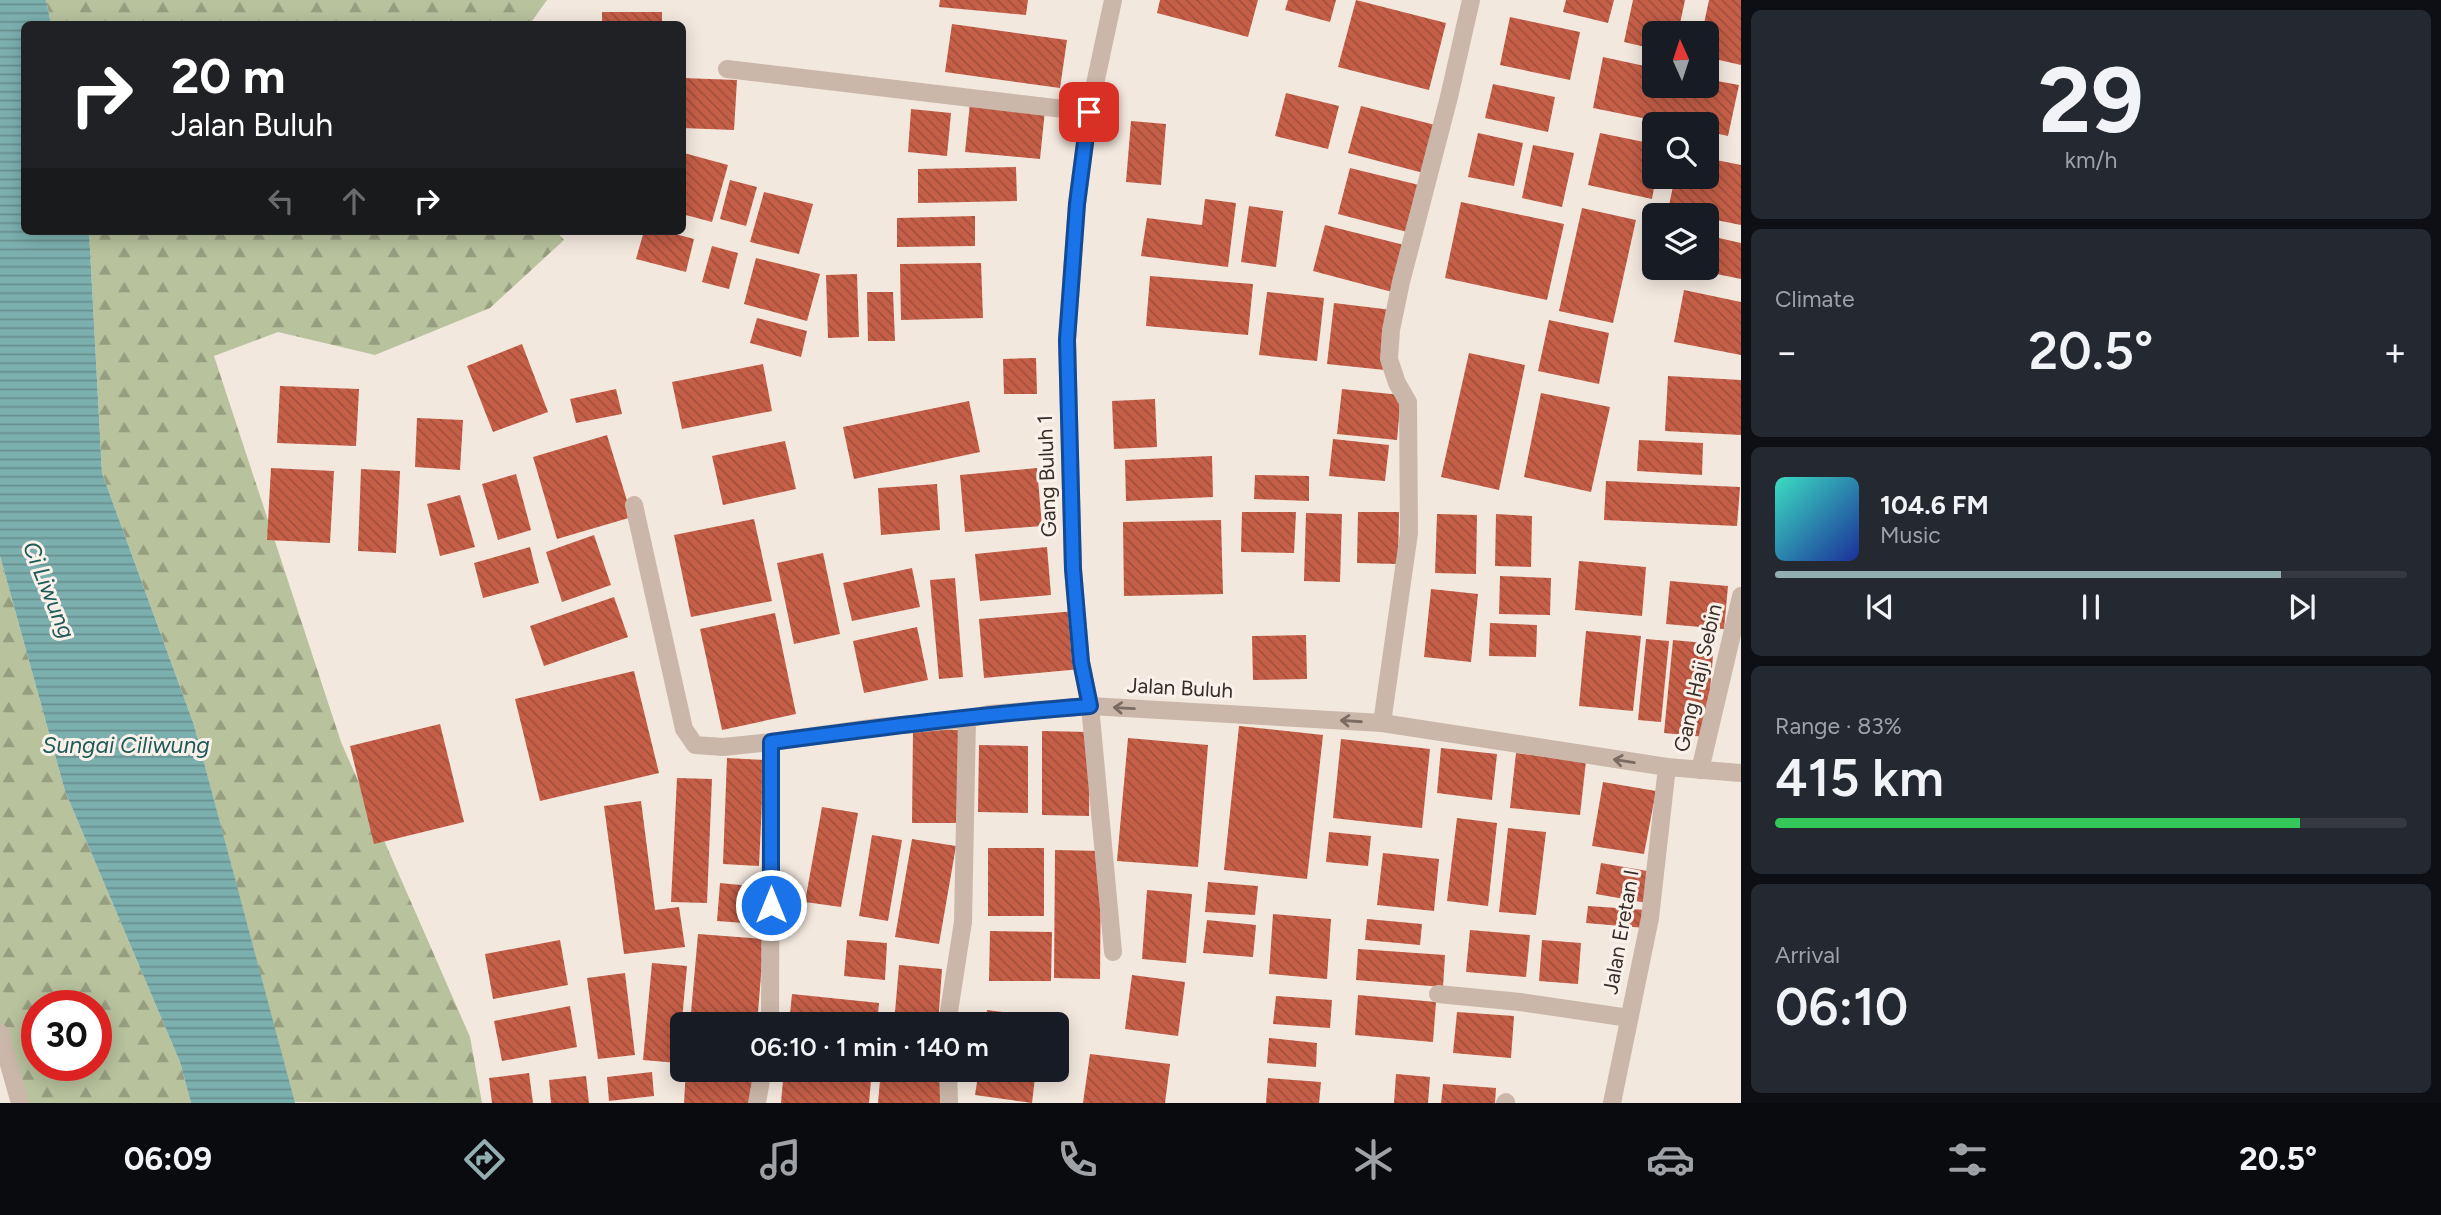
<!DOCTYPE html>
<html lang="en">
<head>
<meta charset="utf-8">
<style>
	body { margin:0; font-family:Figtree,sans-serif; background:#242831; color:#f1f3f6; height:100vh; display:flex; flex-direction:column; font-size:26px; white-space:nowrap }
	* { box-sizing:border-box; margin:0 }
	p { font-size:23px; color:#9ea1a6 }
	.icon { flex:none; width:38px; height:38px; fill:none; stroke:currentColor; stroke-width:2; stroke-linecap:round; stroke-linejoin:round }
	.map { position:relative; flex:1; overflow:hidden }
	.details { display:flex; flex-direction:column; gap:10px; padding:10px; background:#0d0f14; width:700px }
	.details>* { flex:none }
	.hud { position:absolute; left:21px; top:21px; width:665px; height:214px; border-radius:10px; box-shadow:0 4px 18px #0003; background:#202124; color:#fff; overflow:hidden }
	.needle { width:46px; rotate:357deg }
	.buttons { position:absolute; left:1642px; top:21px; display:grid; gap:14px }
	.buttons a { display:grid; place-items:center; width:77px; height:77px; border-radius:10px; background:#171b24; box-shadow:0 4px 18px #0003; font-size:35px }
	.speed { position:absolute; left:21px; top:990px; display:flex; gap:14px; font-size:35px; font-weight:700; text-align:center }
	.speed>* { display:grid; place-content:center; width:91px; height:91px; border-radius:50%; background:#171b24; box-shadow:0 4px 18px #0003; line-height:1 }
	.speed .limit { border:10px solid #d22; background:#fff; color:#111 }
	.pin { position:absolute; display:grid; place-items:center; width:60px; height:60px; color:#fff; margin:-30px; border-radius:14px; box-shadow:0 4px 10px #0006 }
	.me { position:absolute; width:77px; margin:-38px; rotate:0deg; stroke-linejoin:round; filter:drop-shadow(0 0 5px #0008) }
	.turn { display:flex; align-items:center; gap:24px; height:147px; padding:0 35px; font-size:32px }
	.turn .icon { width:91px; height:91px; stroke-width:2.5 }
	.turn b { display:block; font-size:49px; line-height:60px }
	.lanes { display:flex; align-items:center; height:66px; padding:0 35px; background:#0003; justify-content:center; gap:35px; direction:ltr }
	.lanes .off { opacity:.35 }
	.big { font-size:52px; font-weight:600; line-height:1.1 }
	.details .card { flex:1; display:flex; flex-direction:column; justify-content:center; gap:10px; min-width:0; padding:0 24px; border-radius:10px; background:#242831 }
	.details .dial { align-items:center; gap:0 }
	.dial b { font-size:91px; line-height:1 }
	.song { display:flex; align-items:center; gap:21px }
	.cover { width:84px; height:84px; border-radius:10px; background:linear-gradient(135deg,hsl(170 70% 55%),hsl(230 70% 35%)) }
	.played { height:7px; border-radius:4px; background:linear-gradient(90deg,#92aeb0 80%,#363941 80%) }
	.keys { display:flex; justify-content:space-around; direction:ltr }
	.heat { display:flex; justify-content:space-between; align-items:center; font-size:38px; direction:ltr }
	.charge { height:10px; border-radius:5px; background:linear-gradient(90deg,#34c759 83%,#363941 0) }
	.trip { position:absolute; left:670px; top:1012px; width:399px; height:70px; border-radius:10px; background:#171b24; box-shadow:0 4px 18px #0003; font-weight:600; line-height:70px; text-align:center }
	.tabs { display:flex; height:112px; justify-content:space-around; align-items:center; background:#090b0e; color:#9ea1a6 }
	.tabs .icon { width:49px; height:49px }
	.tabs .current { color:#92aeb0 }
	.tabs b { font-size:32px; color:#f1f3f6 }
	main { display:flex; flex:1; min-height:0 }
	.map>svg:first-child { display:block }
	.forest { fill:url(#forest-firs); fill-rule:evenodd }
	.water { fill:url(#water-rules) }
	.building { fill:url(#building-back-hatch) }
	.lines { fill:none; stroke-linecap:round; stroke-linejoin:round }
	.minor { stroke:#cbb7a9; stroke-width:18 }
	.oneway { stroke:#7a6b63 }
	.route-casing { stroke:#114b97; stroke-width:18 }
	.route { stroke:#1a73e8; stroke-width:12 }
	.labels { text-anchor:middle; stroke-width:6; stroke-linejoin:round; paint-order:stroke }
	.street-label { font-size:21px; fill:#382d29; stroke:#faf2ea }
	.water-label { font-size:23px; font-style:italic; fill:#1e5a5a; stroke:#faf2ea }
</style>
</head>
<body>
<main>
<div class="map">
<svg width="1741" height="1103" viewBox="0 0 1741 1103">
	<defs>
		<pattern id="forest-firs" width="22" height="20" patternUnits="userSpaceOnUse" patternTransform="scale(1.75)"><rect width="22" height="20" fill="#b8c29d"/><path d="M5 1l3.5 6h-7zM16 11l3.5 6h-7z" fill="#979e80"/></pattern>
		<pattern id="water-rules" width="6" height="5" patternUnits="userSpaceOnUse" patternTransform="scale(1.75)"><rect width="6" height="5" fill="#7cb0af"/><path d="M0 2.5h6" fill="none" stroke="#67908e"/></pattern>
		<pattern id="building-back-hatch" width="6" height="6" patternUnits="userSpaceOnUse" patternTransform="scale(1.75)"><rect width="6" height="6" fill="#c65f48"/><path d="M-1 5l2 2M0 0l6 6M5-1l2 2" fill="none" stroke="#a24f3c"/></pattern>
	</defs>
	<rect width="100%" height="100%" fill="#f3e8de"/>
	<g class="forest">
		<polygon points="46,0 547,0 530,24 51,24"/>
		<polygon points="89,231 556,231 564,240 490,308 375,355 278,332 214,356 341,742 470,1037 482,1103 294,1102 194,725 102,473"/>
		<path d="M0,556l65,235 115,271 11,41h-172l-19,-70zM37,1006h59v60h-59z"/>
	</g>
	<polygon class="water" points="0,0 46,0 51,24 24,24 24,231 89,231 102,473 194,725 295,1103 191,1103 180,1062 65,791 0,556"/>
	<g class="building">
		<polygon points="940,0 1028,0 1026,15 939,7"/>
		<polygon points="1160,0 1258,0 1248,37 1157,13"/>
		<polygon points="1288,0 1336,0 1330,22 1285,10"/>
		<polygon points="1356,0 1446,23 1429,90 1338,67"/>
		<polygon points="1566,0 1614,0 1608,23 1563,12"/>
		<polygon points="1633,0 1685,0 1678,33 1654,33 1654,49 1624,42"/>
		<polygon points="1709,0 1741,0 1741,65 1706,57 1706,33 1702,33"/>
		<rect x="602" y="12" width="60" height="12"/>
		<polygon points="1510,17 1580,32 1570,80 1500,65"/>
		<polygon points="952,24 1067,40 1060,88 945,72"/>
		<polygon points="1603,57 1654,68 1654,86 1706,86 1706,79 1739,85 1728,136 1706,131 1706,124 1672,124 1593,108"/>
		<polygon points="682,78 737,80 734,130 682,128"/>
		<polygon points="1493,84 1555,97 1548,132 1485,118"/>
		<polygon points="1286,93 1339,106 1328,149 1275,136"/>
		<polygon points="970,103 1045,110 1040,159 965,152"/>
		<polygon points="1361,106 1439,126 1427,174 1348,153"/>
		<polygon points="911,109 951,113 947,156 908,152"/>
		<polygon points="1131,121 1166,124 1161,185 1126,182"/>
		<polygon points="1478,133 1523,143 1514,186 1468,177"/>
		<polygon points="1600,133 1654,144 1654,177 1656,177 1652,199 1588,185"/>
		<polygon points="1533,145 1574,153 1562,207 1522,198"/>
		<polygon points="684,153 728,165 712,222 682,214"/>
		<polygon points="1706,158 1741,165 1741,225 1706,218 1706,215 1668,210 1675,177 1706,177"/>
		<polygon points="1016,167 1017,201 918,203 918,169"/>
		<polygon points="1350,168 1419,185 1407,232 1338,214"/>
		<polygon points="730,180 757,187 746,226 720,219"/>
		<polygon points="764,192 813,204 799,254 750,242"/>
		<polygon points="1205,199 1236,203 1228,267 1141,256 1147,218 1202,225"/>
		<polygon points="1461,202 1564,224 1547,300 1445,278"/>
		<polygon points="1249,206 1283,211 1276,267 1241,262"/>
		<polygon points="1582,208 1636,220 1613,323 1559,311"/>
		<polygon points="975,216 975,246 897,247 897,218"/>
		<polygon points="1325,225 1408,246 1396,293 1313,271"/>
		<polygon points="644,231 664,231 694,239 686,272 636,259"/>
		<polygon points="1710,236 1741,243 1741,279 1702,271 1703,268 1706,268 1706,251"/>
		<polygon points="712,246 738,253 729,289 702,282"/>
		<polygon points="756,258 820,274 807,321 744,304"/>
		<polygon points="981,263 983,318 901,320 900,264"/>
		<polygon points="857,274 859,337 828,338 826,275"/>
		<polygon points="1150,276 1253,284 1248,335 1146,326"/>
		<polygon points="1684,290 1741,302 1741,355 1674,342"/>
		<polygon points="867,292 893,292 895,341 868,341"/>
		<polygon points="1267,292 1324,298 1317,361 1259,355"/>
		<polygon points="1334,303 1392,310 1385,370 1327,364"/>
		<polygon points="757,318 807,331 801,357 750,343"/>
		<polygon points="1549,320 1609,333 1599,384 1538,371"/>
		<polygon points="522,344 548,412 493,432 467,366"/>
		<polygon points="1469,353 1525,365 1499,490 1441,477"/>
		<polygon points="1036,358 1037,394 1004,394 1003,359"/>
		<polygon points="763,364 772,411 682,429 672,382"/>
		<polygon points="1668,376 1741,380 1741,435 1665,431"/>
		<polygon points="280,386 359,389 356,446 277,443"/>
		<polygon points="616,389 622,414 576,423 570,399"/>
		<polygon points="1342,389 1401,395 1397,440 1337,434"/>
		<polygon points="1541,393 1610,407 1591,492 1524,477"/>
		<polygon points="1155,399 1157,447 1114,449 1112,401"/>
		<polygon points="969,401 980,452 854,479 843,427"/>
		<polygon points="417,418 463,420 460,470 415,467"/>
		<polygon points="607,435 632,517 557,539 533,457"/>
		<polygon points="1333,439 1389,445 1385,481 1329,476"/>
		<polygon points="1639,440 1703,443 1702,475 1637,471"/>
		<polygon points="785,441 796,489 723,505 712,456"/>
		<polygon points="1212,456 1213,497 1126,501 1125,460"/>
		<polygon points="271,468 334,471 330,543 267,540"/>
		<polygon points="1037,468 1042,526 965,532 960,475"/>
		<polygon points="361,469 400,471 396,553 358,551"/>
		<polygon points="516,474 531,530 498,540 482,484"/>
		<polygon points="1255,475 1309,476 1309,501 1254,499"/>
		<polygon points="1606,481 1740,487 1737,526 1604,520"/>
		<polygon points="937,484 940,530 881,535 878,488"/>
		<polygon points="460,495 475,547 440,556 427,504"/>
		<polygon points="1242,512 1296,512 1294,553 1241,552"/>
		<polygon points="1358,512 1399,512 1398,564 1357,563"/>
		<polygon points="1306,513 1342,514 1340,582 1304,581"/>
		<polygon points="1437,514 1477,515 1476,574 1435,573"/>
		<polygon points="1496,514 1532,516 1531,567 1495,566"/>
		<polygon points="754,519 772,601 691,617 674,535"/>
		<polygon points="1221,520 1223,594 1124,596 1123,522"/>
		<polygon points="594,535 611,585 562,602 546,552"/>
		<polygon points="530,547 539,583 483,598 474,563"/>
		<polygon points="1047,547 1051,595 980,601 975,554"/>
		<polygon points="823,553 840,634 794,644 777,563"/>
		<polygon points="1579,561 1646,567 1642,616 1575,610"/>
		<polygon points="912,568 920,607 852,621 843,583"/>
		<polygon points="1500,576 1551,578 1550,615 1499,614"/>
		<polygon points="955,578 963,677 939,679 930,580"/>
		<polygon points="1670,581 1728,586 1724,629 1666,624"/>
		<polygon points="1431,589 1478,594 1471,662 1424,657"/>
		<polygon points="614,597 628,637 544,666 530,626"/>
		<polygon points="1076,611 1081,669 984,678 979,619"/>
		<polygon points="775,613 796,714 722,730 700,629"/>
		<polygon points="1490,623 1537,625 1536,657 1489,656"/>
		<polygon points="917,627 928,680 864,693 853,641"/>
		<polygon points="1586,631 1641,636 1633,711 1579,706"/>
		<polygon points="1306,635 1307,679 1253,680 1252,636"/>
		<polygon points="1646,639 1669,641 1661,722 1638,720"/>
		<polygon points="1673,640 1714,644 1706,737 1664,733"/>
		<polygon points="634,671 659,773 540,801 515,699"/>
		<polygon points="440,724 464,822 374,844 350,746"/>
		<polygon points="1239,726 1323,735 1307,879 1224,870"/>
		<polygon points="913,729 960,730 959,823 912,823"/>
		<polygon points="1042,731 1090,732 1089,816 1042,815"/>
		<polygon points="1128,738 1208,745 1198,867 1117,861"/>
		<polygon points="1341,739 1430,749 1422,828 1333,818"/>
		<polygon points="979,745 1028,746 1028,813 978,812"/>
		<polygon points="1441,748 1497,754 1492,800 1437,793"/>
		<polygon points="1516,753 1586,761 1580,815 1510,808"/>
		<polygon points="727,758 764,760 759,866 723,864"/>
		<polygon points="677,778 712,779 707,903 671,902"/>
		<polygon points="1603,782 1656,791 1644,854 1592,846"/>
		<polygon points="641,801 655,910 679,907 685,947 624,954 604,806"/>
		<polygon points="822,807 858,813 841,907 805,902"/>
		<polygon points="1457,818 1497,823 1488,906 1447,901"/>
		<polygon points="1508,828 1546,832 1536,915 1499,912"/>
		<polygon points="1329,832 1371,836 1368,866 1326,862"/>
		<polygon points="872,835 902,840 888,921 859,916"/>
		<polygon points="912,839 956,846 939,944 895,937"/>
		<rect x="988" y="848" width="56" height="68"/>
		<polygon points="1055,850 1101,851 1100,979 1054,978"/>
		<polygon points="1383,853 1439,859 1434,911 1377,905"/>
		<polygon points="1601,863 1653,872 1647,903 1596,894"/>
		<polygon points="1208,882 1258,886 1255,915 1205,912"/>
		<polygon points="720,883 761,887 758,924 717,921"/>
		<polygon points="1147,890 1192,894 1186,963 1142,959"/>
		<polygon points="1588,906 1646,910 1645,928 1586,923"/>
		<polygon points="1273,914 1331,919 1327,979 1269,974"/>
		<polygon points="1367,919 1422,924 1420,945 1365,940"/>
		<polygon points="1207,920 1256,925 1253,957 1203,953"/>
		<polygon points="1470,930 1530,935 1526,977 1466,972"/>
		<polygon points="990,931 1052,932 1051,981 989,981"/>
		<polygon points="698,934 764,939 757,1024 690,1024"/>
		<polygon points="560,940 568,985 493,999 485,954"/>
		<polygon points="847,940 887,943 885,980 844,976"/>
		<polygon points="1542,940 1581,943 1578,984 1539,981"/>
		<polygon points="1358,949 1445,955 1443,987 1356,980"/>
		<polygon points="652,963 687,966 678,1063 643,1060"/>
		<polygon points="899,965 942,969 938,1024 894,1024"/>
		<polygon points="625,973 635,1055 598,1059 587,978"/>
		<polygon points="1132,975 1185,982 1178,1036 1125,1029"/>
		<polygon points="792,994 879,1003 877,1024 789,1024"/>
		<polygon points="1358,995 1436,1002 1433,1042 1355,1035"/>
		<polygon points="1276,996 1332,1000 1330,1028 1273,1024"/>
		<polygon points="570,1006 577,1047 502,1061 494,1021"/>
		<polygon points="987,1010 1043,1017 1042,1024 985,1024"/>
		<polygon points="1457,1012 1514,1016 1511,1058 1453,1053"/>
		<polygon points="1269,1038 1317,1043 1316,1067 1267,1063"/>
		<polygon points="1090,1054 1170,1064 1165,1103 1083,1103"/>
		<polygon points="686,1069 753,1069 751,1103 684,1103"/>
		<polygon points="784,1069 872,1069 869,1103 781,1103"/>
		<polygon points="881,1069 945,1069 941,1103 878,1103"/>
		<polygon points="979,1069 1036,1069 1032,1103 975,1095"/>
		<polygon points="652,1072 654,1096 609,1101 607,1077"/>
		<polygon points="529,1073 533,1103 492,1103 489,1078"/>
		<polygon points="1396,1074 1430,1077 1428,1103 1394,1103"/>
		<polygon points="586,1076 589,1103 551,1103 549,1080"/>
		<polygon points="1268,1078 1321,1082 1319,1103 1266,1103"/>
		<polygon points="1443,1084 1496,1088 1495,1103 1441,1103"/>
	</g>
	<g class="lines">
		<g class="minor">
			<polyline points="1113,0 1089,112 1077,204 1067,339 1073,569 1081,662 1090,706 1113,952"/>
			<polyline points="727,69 1089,112"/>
			<polyline points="634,505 684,729 695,745 723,747 771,742 879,727 967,719 989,714 1090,706 1382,723 1667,767 1741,773"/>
			<polyline points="1382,723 1409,533 1408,402 1397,383 1389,359 1391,330 1401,282 1449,97 1471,0"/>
			<polyline points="1700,770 1741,596"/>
			<polyline points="1438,994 1520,1002 1629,1018"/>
			<polyline points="770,1024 771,742"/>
			<polyline points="947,1024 963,922 967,719"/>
			<polyline points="0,1033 20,1103"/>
			<polyline points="948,1069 949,1103"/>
			<polyline points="757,1103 763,1069"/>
			<polyline points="1505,1103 1506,1102"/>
			<polyline points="1612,1103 1650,918 1667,767"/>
		</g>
	</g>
	<defs><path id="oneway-shaft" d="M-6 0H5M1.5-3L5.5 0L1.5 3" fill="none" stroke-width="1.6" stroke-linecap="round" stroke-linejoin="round" transform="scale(1.75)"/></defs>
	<g class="oneway">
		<use href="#oneway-shaft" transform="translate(1124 708) rotate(-177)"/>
		<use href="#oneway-shaft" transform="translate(1351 721) rotate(-176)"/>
		<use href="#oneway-shaft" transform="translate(1624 761) rotate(-171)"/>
	</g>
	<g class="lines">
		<defs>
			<path id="route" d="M771,905v-163c106,-14 212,-28 319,-36l-9,-44 -8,-93 -6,-229 10,-136 12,-92"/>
		</defs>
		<use href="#route" class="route-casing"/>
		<use href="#route" class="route"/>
	</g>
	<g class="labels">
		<g class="street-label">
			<text transform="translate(1047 476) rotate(-92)" y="7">Gang Buluh 1</text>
			<text transform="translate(1698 678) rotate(-77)" y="7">Gang Haji Sebin</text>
			<text transform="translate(1180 688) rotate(3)" y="7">Jalan Buluh</text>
			<text transform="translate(1621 932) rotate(-80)" y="7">Jalan Eretan I</text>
		</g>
		<g class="water-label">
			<text transform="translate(49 590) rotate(68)" y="8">Ci Liwung</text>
			<text x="126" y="753">Sungai Ciliwung</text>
		</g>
	</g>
</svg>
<div class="buttons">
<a><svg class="needle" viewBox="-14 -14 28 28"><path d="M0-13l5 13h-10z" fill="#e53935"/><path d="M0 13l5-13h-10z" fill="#9ea1a6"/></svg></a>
<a><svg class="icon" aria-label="search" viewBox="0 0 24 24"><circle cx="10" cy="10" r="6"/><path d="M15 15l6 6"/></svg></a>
<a><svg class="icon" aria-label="layers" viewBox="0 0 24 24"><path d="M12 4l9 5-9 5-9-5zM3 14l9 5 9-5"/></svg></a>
</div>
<div class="speed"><div class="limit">30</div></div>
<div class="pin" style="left:1089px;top:112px;background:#d93025"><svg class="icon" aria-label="arrive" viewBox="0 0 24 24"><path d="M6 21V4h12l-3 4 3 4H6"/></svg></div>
<svg class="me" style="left:771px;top:905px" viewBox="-20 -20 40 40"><circle r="17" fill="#1a73e8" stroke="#fff" stroke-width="3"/><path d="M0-11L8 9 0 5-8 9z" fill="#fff"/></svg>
<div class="trip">06:10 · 1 min · 140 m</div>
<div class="hud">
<div class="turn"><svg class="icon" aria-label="right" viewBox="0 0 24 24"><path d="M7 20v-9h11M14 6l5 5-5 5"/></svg><div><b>20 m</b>Jalan Buluh</div></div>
<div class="lanes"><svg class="icon off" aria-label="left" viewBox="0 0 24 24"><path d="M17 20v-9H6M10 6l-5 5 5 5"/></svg><svg class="icon off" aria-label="ahead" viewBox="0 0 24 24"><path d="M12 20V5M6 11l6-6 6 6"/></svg><svg class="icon" aria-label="right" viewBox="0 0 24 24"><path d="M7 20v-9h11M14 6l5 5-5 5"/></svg></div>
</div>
</div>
<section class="details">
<div class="card dial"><b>29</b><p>km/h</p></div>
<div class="card"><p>Climate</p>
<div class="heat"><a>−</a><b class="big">20.5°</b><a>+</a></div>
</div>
<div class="card">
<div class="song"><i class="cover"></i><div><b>104.6 FM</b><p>Music</p></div></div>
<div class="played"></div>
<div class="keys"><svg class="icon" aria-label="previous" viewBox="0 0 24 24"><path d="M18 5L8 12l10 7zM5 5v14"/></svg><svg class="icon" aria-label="pause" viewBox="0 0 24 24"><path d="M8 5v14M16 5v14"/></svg><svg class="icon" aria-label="next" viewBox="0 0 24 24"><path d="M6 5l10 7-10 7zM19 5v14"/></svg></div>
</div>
<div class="card"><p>Range · 83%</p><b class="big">415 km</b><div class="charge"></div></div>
<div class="card"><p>Arrival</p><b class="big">06:10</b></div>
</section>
</main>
<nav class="tabs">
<b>06:09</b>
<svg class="icon current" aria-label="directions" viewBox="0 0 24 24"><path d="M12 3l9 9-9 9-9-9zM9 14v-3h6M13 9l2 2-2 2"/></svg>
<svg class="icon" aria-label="music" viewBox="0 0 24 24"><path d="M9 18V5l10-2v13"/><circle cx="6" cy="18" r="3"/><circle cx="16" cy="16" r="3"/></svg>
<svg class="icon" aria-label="phone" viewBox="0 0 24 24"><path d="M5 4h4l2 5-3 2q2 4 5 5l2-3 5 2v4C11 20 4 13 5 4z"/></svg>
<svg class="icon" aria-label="climate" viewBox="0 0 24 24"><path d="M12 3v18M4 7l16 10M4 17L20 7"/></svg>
<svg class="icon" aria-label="car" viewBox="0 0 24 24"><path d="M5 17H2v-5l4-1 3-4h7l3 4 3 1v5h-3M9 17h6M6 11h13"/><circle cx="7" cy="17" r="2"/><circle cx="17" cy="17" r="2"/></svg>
<svg class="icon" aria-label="filters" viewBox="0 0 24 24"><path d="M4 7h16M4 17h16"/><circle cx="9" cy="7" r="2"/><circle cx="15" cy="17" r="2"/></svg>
<b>20.5°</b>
</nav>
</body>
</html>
